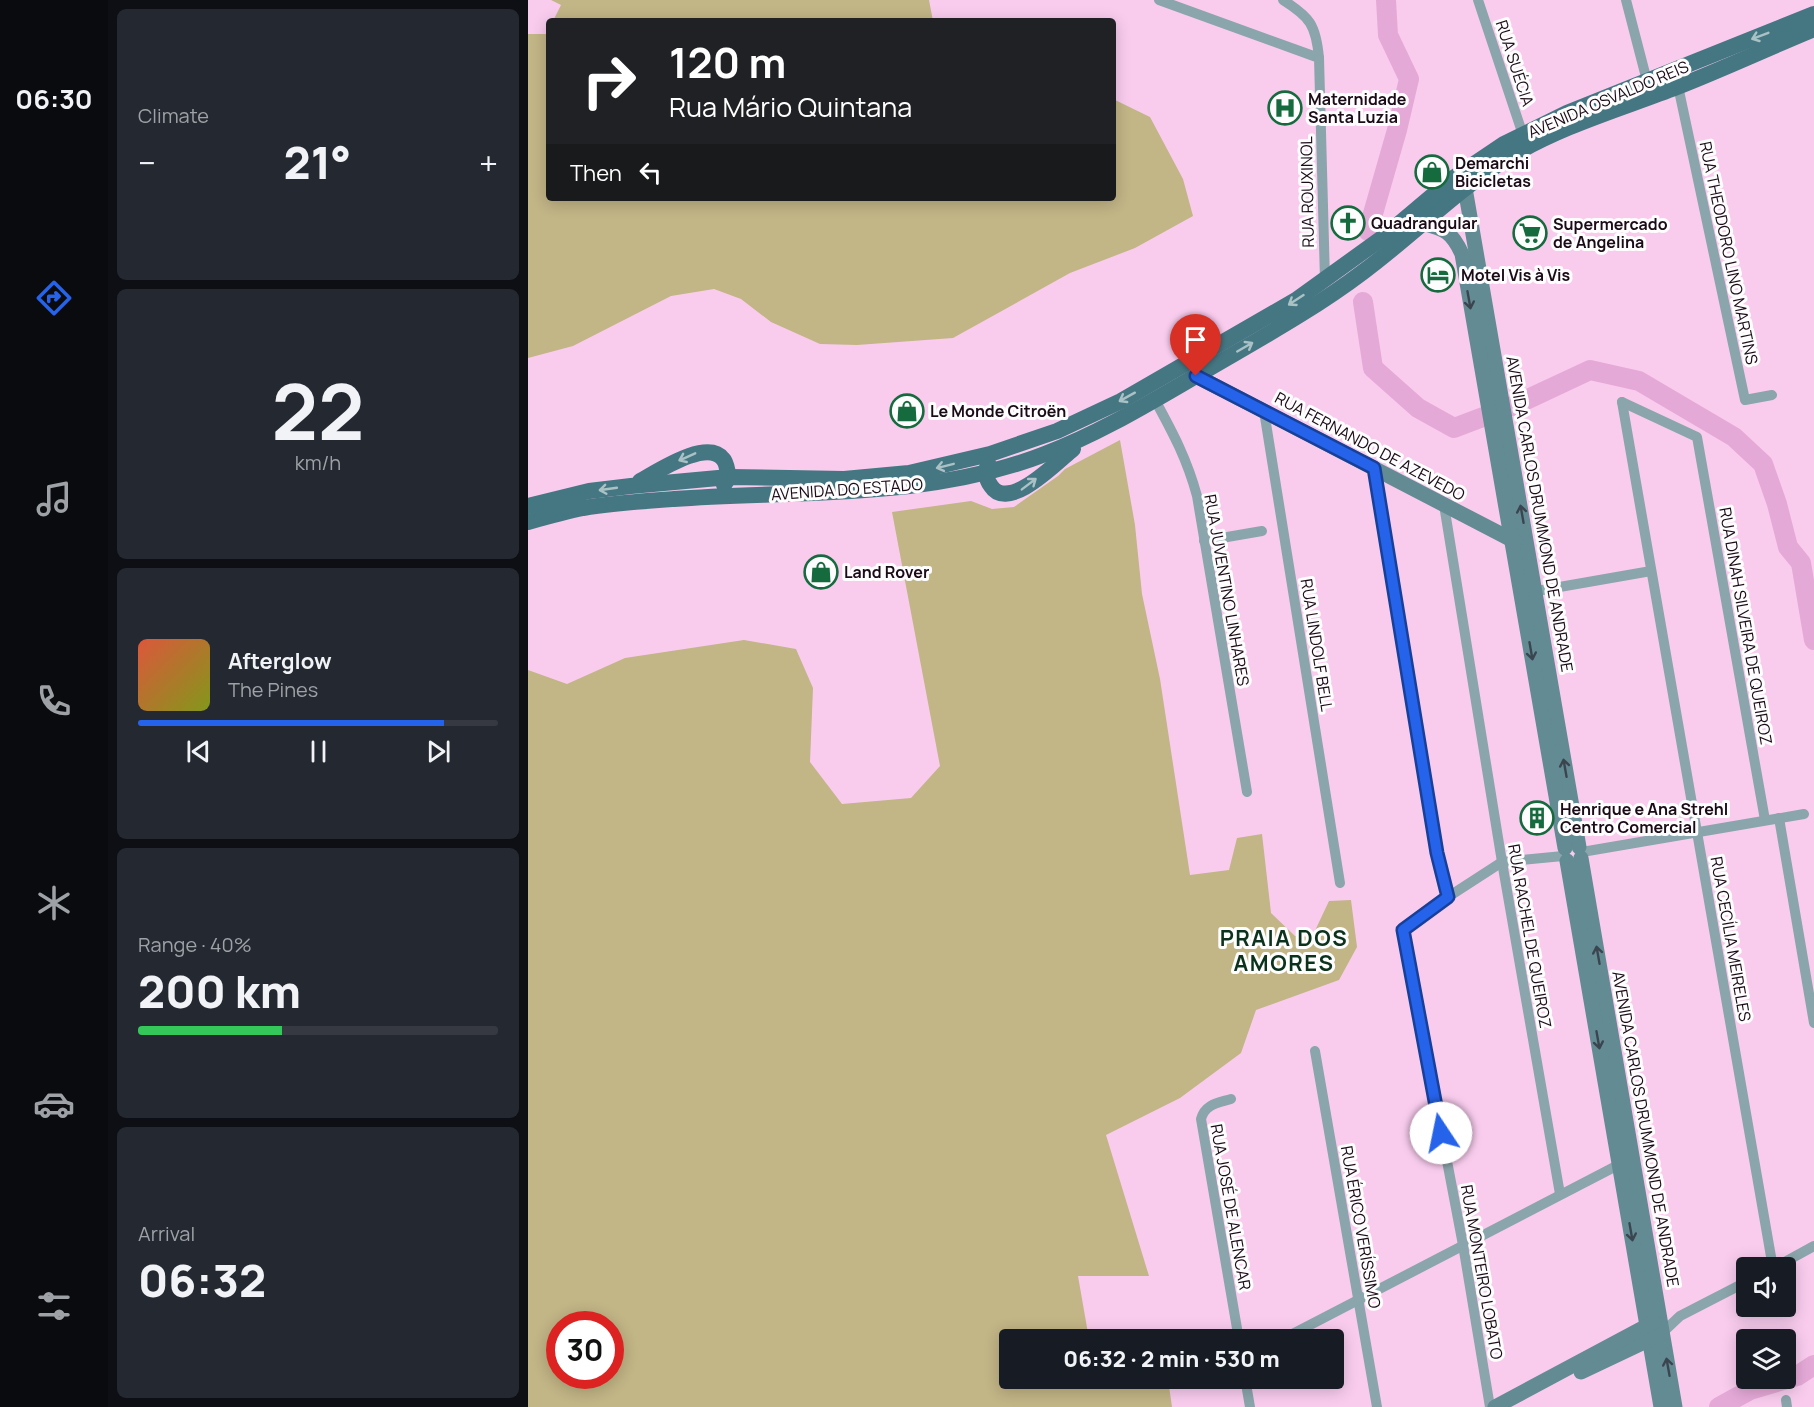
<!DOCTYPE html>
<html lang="en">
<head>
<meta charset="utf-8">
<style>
	body { margin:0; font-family:Manrope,sans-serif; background:#242831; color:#f1f3f6; height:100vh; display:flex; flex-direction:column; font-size:22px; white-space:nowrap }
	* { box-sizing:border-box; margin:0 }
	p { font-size:20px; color:#9ea1a6 }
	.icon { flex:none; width:33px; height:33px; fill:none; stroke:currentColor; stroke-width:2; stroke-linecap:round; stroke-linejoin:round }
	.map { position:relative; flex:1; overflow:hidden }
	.details { display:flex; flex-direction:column; gap:9px; padding:9px; background:#0d0f14; width:420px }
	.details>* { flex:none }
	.banner { position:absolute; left:18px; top:18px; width:570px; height:183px; border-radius:6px; box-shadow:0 3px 15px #0003; background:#202124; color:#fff; overflow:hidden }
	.buttons { position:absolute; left:1208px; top:1257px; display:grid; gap:12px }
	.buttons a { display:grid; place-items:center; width:60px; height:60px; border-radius:6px; background:#171b24; box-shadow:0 3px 15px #0003; font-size:30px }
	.speed { position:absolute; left:18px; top:1311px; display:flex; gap:12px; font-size:30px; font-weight:700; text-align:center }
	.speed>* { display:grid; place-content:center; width:78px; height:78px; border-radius:50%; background:#171b24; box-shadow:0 3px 15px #0003; line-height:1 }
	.speed .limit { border:9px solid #d22; background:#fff; color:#111 }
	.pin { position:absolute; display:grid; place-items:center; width:51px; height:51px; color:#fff; margin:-62px -26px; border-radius:50% 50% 50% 0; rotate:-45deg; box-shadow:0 0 6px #0007 }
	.pin .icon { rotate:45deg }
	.me { position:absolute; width:66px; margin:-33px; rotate:349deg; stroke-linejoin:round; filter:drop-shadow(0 0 4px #0008) }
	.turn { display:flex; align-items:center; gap:21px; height:126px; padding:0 24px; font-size:27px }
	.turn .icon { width:78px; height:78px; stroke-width:2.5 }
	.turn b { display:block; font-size:42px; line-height:51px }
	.then { display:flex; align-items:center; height:57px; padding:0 24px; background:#0003; gap:12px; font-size:22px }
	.big { font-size:45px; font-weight:800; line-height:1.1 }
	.details .widget { flex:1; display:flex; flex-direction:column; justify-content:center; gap:9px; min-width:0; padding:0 21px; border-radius:9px; background:#242831 }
	.details .dial { align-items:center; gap:0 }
	.dial b { font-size:78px; line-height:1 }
	.song { display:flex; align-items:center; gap:18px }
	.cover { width:72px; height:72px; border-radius:9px; background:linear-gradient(135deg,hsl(10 70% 55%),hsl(70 70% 35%)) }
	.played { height:6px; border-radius:3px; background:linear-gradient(90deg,#2563eb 85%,#363941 85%) }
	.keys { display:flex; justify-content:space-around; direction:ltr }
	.heat { display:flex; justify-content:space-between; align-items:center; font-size:33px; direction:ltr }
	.charge { height:9px; border-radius:4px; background:linear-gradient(90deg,#34c759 40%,#363941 0) }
	.trip { position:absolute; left:471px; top:1329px; width:345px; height:60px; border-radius:6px; background:#171b24; box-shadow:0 3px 15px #0003; font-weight:800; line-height:60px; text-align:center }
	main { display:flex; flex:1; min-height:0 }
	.dock { display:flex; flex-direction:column; width:108px; justify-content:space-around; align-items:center; background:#090b0e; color:#9ea1a6 }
	.dock .icon { width:42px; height:42px }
	.dock .selected { color:#2563eb }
	.dock b { font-size:27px; color:#f1f3f6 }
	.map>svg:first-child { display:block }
	.green { fill:#c2b586; fill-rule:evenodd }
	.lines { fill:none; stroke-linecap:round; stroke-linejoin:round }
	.river { stroke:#e5a9d8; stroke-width:20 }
	.street { stroke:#8ba5ac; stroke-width:10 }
	.secondary { stroke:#638b94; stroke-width:15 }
	.primary { stroke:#457783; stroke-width:16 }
	.oneway { stroke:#aac1c6 }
	.oneway2 { stroke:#3b454f }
	.route-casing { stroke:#184099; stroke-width:15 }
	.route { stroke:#2563eb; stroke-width:10 }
	.labels { text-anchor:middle; stroke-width:6; stroke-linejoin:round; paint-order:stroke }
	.street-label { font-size:16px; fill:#1a0b17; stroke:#fdfdfd }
	.poi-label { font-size:16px; font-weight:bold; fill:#1a0b17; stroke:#fdfdfd; text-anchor:start }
	.district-label { font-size:22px; font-weight:bold; letter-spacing:1.5px; fill:#0b321c; stroke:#fdfdfd }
</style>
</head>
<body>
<main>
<nav class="dock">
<b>06:30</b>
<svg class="icon selected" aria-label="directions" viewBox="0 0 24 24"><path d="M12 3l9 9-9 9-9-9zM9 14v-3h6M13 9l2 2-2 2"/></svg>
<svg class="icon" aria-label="music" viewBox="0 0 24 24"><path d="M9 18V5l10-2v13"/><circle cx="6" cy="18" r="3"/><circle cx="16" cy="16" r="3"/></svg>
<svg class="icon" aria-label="phone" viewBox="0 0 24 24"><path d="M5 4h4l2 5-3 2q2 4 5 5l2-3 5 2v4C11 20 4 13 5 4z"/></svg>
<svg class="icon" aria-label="climate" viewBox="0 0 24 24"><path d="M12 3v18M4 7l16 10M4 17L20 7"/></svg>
<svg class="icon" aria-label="car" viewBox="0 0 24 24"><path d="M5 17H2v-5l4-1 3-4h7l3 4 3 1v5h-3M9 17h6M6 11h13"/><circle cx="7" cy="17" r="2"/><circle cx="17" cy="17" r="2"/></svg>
<svg class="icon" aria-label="filters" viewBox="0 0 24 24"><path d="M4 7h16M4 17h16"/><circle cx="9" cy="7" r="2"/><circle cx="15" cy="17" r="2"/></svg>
</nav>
<section class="details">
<div class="widget"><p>Climate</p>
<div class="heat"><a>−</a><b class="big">21°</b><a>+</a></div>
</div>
<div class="widget dial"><b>22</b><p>km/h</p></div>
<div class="widget">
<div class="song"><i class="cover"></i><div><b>Afterglow</b><p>The Pines</p></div></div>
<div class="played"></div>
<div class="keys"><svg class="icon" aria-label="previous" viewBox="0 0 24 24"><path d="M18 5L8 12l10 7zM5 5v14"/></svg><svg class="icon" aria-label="pause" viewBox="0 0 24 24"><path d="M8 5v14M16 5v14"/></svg><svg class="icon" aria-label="next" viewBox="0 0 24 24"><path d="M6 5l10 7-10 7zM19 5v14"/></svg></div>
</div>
<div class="widget"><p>Range · 40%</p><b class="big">200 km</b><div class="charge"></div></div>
<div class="widget"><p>Arrival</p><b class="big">06:32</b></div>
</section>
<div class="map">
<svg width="1286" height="1407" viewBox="0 0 1286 1407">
	<rect width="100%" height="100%" fill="#f9ccee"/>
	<g class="green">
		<polygon points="23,0 401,0 405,21 25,21 33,5"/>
		<polygon points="21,28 21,198 585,198 585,99 622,117 655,179 665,216 607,248 542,273 425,338 329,345 292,344 243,322 213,299 186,289 143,296 45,346 0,358 0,34 18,34"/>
		<path d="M592,440l15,85 7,69 18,85 30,196 39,-5 8,-32 25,-4 9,79 24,23 17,1 17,-36 22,-1 6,47 -18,33 -83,30 -15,43 -61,45 -74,37 43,141h-71l11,63 -79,1v38l158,1 4,28h-644v-737l39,14 58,-26 119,-18 52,9 17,39 -3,74 32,42 69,-6 29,-32 -48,-254 79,-11 21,8 22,-2 44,-31 7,-7zM32,1324h50v52h-50z"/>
	</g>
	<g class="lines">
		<g class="river">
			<polyline points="840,231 869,130 881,79 860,35 858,0"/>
			<polyline points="835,302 845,368 890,408 926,428 955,417"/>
			<polyline points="985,406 1062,370 1111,381 1206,437 1235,464 1249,504 1260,547 1273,563 1286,640"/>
			<polyline points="1191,1407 1222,1390 1269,1376 1286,1365"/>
		</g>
		<g class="street">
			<polyline points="631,0 791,58 797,280"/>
			<path d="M755,0c27,17 33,25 36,58"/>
			<polyline points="950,0 995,135"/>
			<polyline points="1098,0 1119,81"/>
			<polyline points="1150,86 1217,400 1244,395"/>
			<path d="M627,400c18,33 32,59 42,96l50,296"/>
			<polyline points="1094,402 1245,1268"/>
			<polyline points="1094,402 1169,437 1237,820"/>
			<polyline points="736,411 812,883"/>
			<polyline points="846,468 909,853 920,897"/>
			<polyline points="916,505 974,862 1032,1194"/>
			<polyline points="676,541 734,531"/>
			<polyline points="1003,592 1123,571"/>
			<polyline points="1251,818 1286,1023"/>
			<polyline points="1054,852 1276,814"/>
			<polyline points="787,1051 849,1407"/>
			<path d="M703,1099c-13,4 -26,5 -30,20l38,221"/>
			<polyline points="1246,1268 1286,1246"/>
			<polyline points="1134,1333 1152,1316 1218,1282"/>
			<polyline points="753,1340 1096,1162"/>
			<polyline points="717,1378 722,1407"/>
			<polyline points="1258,1400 1259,1407"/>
			<polyline points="962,1407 935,1245 875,930 920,897 974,862 1035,856"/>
		</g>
		<g class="secondary">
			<polyline points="937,188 1051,847"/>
			<path d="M894,223c23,6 30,9 40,31l103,594"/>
			<polyline points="668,376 988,542"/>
			<polyline points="1053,858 1147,1407"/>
			<polyline points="1039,861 1133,1407"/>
			<polyline points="1053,1372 1129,1336"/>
			<polyline points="967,1407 1126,1322"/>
		</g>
		<g class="primary">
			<path d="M460,463c-2,9 -3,15 3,23 17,27 66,-24 82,-37"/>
			<path d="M112,481c17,-9 67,-43 83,-22 4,4 4,12 6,18l-5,8"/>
			<polyline points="0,506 61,491 103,486 201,477 316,479 381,473 462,454 529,431 593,401 768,300 854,238 924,179 976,144 1039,113 1286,14"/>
			<path d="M0,522c18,-5 36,-10 55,-14 30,-5 61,-7 91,-9 124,-9 253,1 371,-45 58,-22 109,-54 163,-85 53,-31 106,-60 155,-97 50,-37 92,-81 145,-114 52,-32 112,-49 169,-71 46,-18 91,-39 137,-58"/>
		</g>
	</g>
	<defs><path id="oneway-shaft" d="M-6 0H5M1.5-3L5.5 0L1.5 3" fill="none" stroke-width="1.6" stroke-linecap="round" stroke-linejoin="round" transform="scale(1.5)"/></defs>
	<g class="oneway">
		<use href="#oneway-shaft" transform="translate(1232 36) rotate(159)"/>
		<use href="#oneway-shaft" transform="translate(768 300) rotate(147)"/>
		<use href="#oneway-shaft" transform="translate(717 347) rotate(-30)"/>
		<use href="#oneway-shaft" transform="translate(599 397) rotate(151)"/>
		<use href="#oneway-shaft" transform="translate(159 457) rotate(156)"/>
		<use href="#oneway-shaft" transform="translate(417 466) rotate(166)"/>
		<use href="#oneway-shaft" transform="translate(501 484) rotate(-37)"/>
		<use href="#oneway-shaft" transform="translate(80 489) rotate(172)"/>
	</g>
	<g class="oneway2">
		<use href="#oneway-shaft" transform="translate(941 300) rotate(80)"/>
		<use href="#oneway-shaft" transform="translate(994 514) rotate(-100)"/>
		<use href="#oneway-shaft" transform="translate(1003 651) rotate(80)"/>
		<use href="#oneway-shaft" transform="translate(1037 768) rotate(-100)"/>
		<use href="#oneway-shaft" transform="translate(1070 955) rotate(-100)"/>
		<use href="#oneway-shaft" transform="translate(1070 1040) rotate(80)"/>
		<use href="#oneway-shaft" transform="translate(1103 1232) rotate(80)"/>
		<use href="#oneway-shaft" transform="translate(1140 1367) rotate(-100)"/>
	</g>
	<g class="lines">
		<defs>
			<polyline id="route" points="668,376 846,468 909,853 920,897 875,930 913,1133"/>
		</defs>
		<use href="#route" class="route-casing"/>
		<use href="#route" class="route"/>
	</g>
	<defs>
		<symbol id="hospital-ring" viewBox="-11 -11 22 22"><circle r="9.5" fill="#fdfdfd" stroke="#156b3e" stroke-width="1.5"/><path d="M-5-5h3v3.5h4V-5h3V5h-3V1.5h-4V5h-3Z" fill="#156b3e"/></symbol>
		<symbol id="shop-ring" viewBox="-11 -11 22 22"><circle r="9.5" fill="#fdfdfd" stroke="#156b3e" stroke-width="1.5"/><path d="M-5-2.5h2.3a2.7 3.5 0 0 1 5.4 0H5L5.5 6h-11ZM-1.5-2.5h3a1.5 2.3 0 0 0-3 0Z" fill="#156b3e"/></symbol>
		<symbol id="church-ring" viewBox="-11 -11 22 22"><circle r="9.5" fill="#fdfdfd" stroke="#156b3e" stroke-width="1.5"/><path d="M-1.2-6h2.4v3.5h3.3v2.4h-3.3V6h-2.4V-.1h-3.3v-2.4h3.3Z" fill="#156b3e"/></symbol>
		<symbol id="supermarket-ring" viewBox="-11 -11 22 22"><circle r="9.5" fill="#fdfdfd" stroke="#156b3e" stroke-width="1.5"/><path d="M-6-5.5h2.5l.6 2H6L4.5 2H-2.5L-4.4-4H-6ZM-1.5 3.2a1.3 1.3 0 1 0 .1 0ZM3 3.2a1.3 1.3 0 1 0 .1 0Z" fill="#156b3e"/></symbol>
		<symbol id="hotel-ring" viewBox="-11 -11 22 22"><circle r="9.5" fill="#fdfdfd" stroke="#156b3e" stroke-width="1.5"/><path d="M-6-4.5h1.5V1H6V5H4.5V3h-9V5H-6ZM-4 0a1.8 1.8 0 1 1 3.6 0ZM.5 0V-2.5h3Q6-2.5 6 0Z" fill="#156b3e"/></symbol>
		<symbol id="building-ring" viewBox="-11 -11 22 22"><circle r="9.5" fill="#fdfdfd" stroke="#156b3e" stroke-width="1.5"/><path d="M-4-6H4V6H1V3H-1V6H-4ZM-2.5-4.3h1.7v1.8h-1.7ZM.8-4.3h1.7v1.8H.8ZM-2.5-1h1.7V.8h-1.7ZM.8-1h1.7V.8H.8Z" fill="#156b3e"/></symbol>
	</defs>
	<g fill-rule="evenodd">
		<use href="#hospital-ring" x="738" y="89" width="38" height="38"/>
		<use href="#shop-ring" x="885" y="153" width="38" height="38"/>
		<use href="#church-ring" x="801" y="204" width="38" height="38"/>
		<use href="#supermarket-ring" x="983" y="214" width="38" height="38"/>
		<use href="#hotel-ring" x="891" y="256" width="38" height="38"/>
		<use href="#shop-ring" x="360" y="392" width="38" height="38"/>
		<use href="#shop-ring" x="274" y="553" width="38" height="38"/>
		<use href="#building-ring" x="990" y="799" width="38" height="38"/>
	</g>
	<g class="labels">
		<g class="street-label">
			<text transform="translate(987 63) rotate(72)" y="6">RUA SUÉCIA</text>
			<text transform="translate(1080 99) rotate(-23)" y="6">AVENIDA OSVALDO REIS</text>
			<text transform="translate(779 192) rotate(-91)" y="6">RUA ROUXINOL</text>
			<text transform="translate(1201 253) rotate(78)" y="6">RUA THEODORO LINO MARTINS</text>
			<text transform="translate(842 446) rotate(28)" y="6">RUA FERNANDO DE AZEVEDO</text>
			<text transform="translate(319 489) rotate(-4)" y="6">AVENIDA DO ESTADO</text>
			<text transform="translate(1012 514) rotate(80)" y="6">AVENIDA CARLOS DRUMMOND DE ANDRADE</text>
			<text transform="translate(699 590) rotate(80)" y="6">RUA JUVENTINO LINHARES</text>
			<text transform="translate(1218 626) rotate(80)" y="6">RUA DINAH SILVEIRA DE QUEIROZ</text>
			<text transform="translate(789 645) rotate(81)" y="6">RUA LINDOLF BELL</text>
			<text transform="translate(1002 936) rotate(80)" y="6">RUA RACHEL DE QUEIROZ</text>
			<text transform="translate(1203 939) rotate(80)" y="6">RUA CECÍLIA MEIRELES</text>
			<text transform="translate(1118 1129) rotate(80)" y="6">AVENIDA CARLOS DRUMMOND DE ANDRADE</text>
			<text transform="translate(703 1207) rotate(80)" y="6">RUA JOSÉ DE ALENCAR</text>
			<text transform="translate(833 1227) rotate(80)" y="6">RUA ÉRICO VERÍSSIMO</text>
			<text transform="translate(954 1272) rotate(80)" y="6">RUA MONTEIRO LOBATO</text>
		</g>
		<g class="poi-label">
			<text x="780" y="105">Maternidade<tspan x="780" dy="18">Santa Luzia</tspan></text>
			<text x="927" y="169">Demarchi<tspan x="927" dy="18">Bicicletas</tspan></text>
			<text x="843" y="229">Quadrangular</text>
			<text x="1025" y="230">Supermercado<tspan x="1025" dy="18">de Angelina</tspan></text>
			<text x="933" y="281">Motel Vis à Vis</text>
			<text x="402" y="417">Le Monde Citroën</text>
			<text x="316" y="578">Land Rover</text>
			<text x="1032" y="815">Henrique e Ana Strehl<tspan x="1032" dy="18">Centro Comercial</tspan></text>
		</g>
		<g class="district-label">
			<text x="756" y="946">PRAIA DOS<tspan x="756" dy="25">AMORES</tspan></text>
		</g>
	</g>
</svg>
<div class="buttons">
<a><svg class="icon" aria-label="sound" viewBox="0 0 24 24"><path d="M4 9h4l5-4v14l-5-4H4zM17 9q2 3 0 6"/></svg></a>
<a><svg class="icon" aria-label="layers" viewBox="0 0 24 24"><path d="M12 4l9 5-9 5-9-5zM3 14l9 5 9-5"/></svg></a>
</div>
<div class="speed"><div class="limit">30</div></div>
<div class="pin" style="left:668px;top:376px;background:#d93025"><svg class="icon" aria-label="arrive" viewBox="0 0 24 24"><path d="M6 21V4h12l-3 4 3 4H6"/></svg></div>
<svg class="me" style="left:913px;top:1133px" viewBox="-20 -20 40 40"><circle r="19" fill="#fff"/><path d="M0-13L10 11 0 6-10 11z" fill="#2563eb"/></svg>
<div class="trip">06:32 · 2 min · 530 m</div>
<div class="banner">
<div class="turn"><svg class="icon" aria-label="right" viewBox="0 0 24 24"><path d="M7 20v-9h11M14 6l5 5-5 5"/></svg><div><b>120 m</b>Rua Mário Quintana</div></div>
<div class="then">Then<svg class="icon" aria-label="left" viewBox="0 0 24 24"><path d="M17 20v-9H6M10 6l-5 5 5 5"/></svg></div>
</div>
</div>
</main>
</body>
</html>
